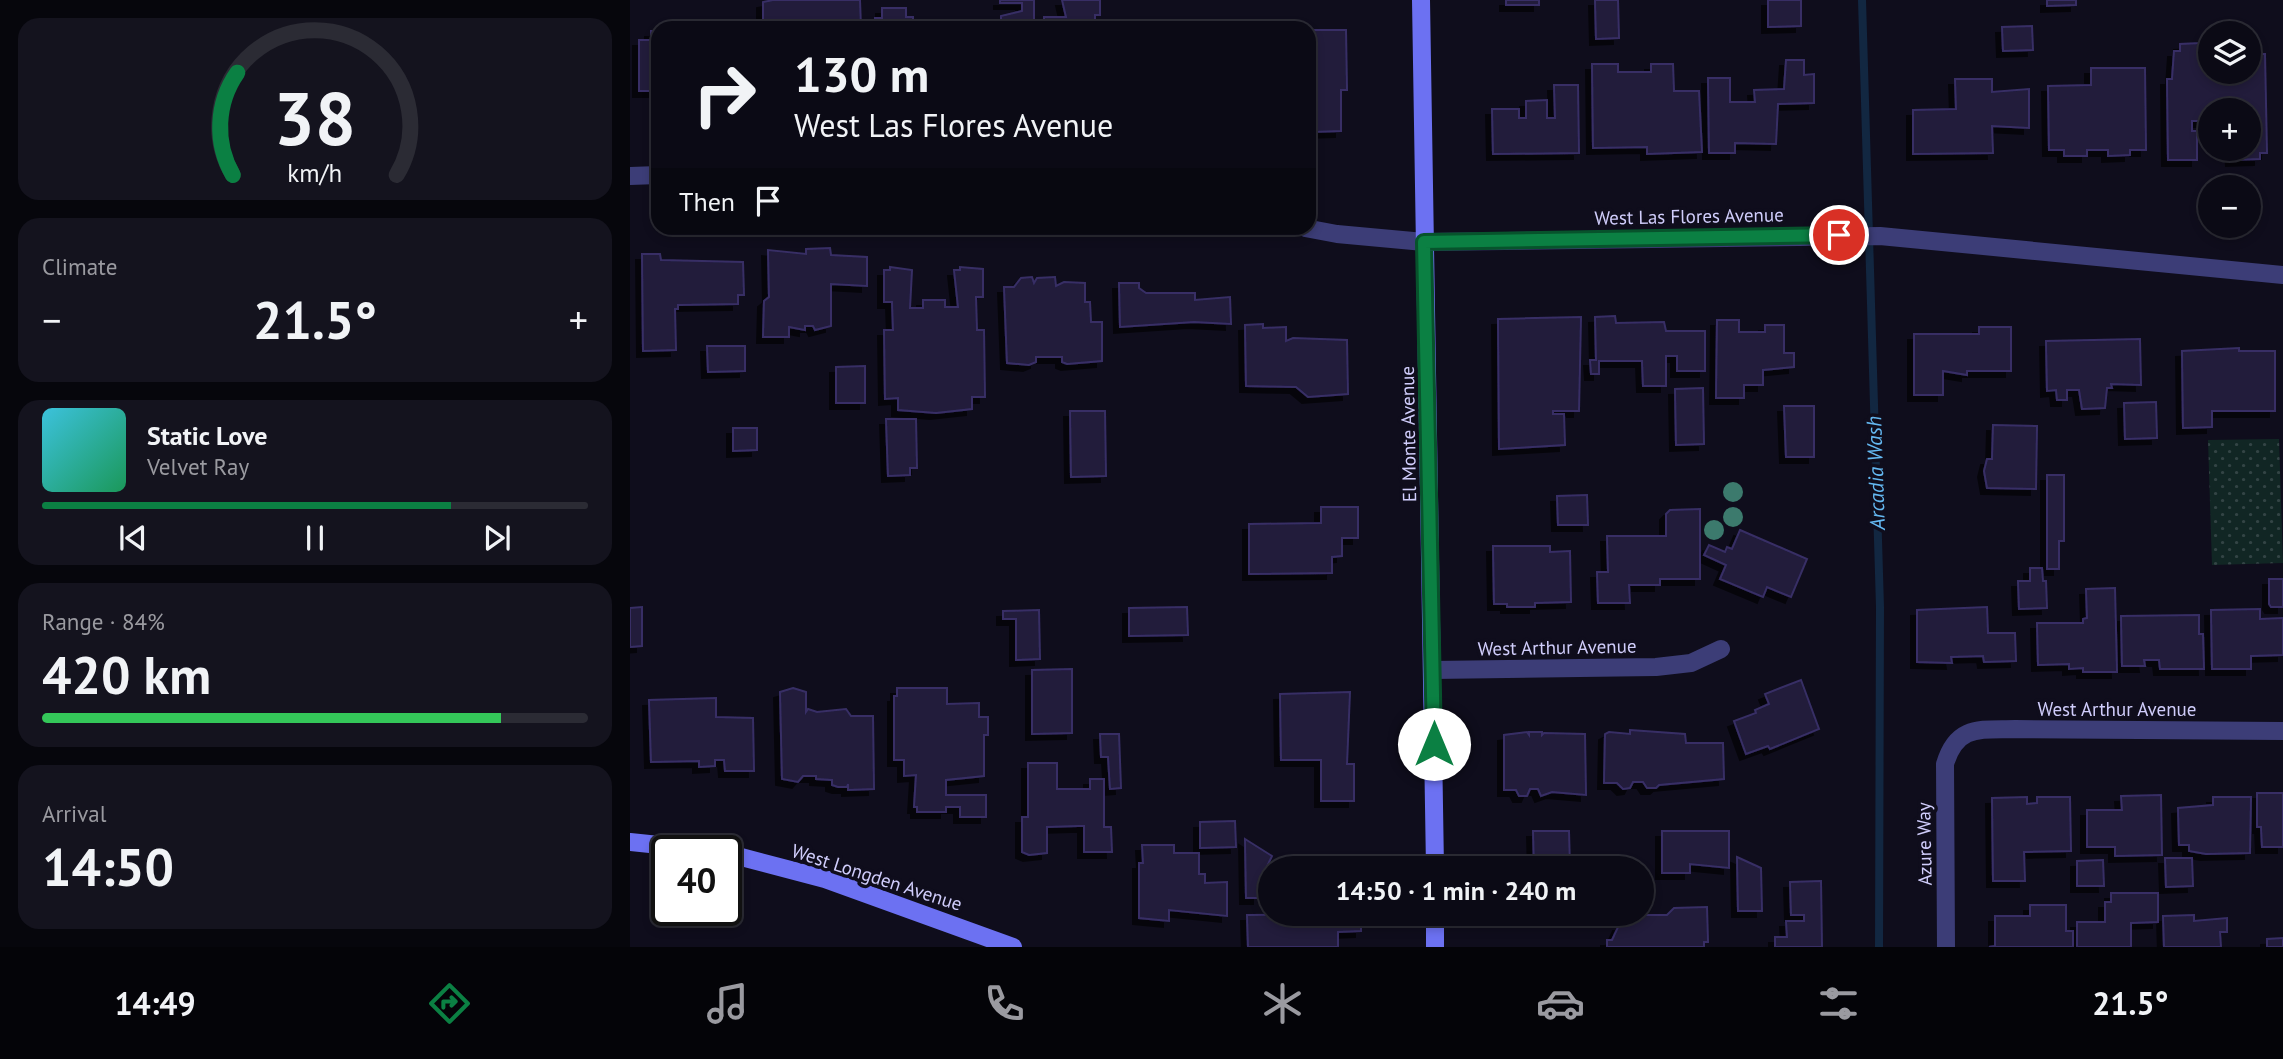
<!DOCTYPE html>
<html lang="en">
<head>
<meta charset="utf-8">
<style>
	body { margin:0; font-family:"PT Sans",sans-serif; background:#14131e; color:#f1f3f6; height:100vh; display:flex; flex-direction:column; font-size:26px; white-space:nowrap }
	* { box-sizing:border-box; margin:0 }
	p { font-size:23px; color:#9a9aa0 }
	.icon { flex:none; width:38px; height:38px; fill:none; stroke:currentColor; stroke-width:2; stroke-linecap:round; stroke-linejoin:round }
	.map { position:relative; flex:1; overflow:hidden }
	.sheet { display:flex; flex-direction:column; gap:18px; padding:18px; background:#06060c; width:630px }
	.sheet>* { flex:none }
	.hud { position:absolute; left:21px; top:21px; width:665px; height:214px; border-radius:21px; box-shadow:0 4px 10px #0003,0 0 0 2px #2b2b34; background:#0b0a15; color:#f1f3f6; overflow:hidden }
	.tools { position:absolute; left:1568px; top:21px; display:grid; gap:14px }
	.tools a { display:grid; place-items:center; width:63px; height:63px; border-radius:50%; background:#0b0a15; box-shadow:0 4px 10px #0003,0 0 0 2px #2b2b34; font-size:35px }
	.speed { position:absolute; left:21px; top:835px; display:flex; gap:14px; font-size:35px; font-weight:700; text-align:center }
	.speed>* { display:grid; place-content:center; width:91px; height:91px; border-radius:50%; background:#0b0a15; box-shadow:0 4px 10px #0003,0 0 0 2px #2b2b34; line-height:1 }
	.speed .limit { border:4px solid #111; border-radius:10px; background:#fff; color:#111 }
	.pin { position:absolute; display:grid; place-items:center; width:60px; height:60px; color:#fff; margin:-30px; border:4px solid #fff; border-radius:50%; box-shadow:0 2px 7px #0007 }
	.me { position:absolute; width:77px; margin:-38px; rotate:0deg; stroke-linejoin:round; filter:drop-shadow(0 0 5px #0008) }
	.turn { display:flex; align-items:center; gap:24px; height:147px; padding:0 28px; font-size:32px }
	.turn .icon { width:91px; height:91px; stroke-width:2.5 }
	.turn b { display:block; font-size:49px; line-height:60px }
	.then { display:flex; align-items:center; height:66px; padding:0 28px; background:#0003; gap:14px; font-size:26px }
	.big { font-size:52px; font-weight:800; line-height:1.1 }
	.sheet .tile { flex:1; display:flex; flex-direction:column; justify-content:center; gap:10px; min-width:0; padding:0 24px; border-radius:21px; background:#14131e }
	.sheet .dial { align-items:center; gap:0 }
	.dial svg { height:182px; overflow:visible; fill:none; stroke:#2b2b34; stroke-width:7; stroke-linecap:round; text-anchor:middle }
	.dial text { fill:#f1f3f6; stroke:none }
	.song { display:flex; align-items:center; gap:21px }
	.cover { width:84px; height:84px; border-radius:10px; background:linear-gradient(135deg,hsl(190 70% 55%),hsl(150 70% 35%)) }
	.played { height:7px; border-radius:4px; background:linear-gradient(90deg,#0b8043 75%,#2b2b34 75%) }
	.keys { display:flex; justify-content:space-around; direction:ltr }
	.heat { display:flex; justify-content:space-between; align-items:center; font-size:38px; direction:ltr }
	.charge { height:10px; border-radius:5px; background:linear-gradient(90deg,#34c759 84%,#2b2b34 0) }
	.trip { position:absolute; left:628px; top:856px; width:396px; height:70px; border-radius:35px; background:#0b0a15; box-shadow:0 4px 10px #0003,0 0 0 2px #2b2b34; font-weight:800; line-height:70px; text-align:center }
	.dock { display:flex; height:112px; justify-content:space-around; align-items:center; background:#040408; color:#9a9aa0 }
	.dock .icon { width:49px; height:49px }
	.dock .selected { color:#0b8043 }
	.dock b { font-size:32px; color:#f1f3f6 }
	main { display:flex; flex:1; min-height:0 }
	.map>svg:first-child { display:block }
	.park { fill:url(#park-dots) }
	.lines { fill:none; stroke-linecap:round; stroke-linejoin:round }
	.stream { stroke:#122741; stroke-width:8 }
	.building { fill:#201b3b; stroke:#372f65; stroke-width:2; filter:url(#shadow) }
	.street { stroke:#3c3d77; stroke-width:18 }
	.secondary { stroke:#6c71f2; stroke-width:18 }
	.tree { fill:#3c7a6d }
	.route-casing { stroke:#07532c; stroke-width:18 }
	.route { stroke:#0b8043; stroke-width:12 }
	.labels { text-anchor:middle; stroke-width:7; stroke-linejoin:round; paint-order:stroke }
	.street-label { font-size:19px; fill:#d0cdfb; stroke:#0f0d1c }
	.water-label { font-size:21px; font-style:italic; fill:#64b8f1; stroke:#0f0d1c }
</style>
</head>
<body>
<main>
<section class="sheet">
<div class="tile dial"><svg viewBox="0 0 100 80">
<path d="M14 69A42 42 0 1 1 86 69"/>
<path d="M14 69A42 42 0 0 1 16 24" stroke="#0b8043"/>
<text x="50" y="56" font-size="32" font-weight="700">38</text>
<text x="50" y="72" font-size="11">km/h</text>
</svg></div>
<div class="tile"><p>Climate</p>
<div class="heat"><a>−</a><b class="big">21.5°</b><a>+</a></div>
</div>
<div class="tile">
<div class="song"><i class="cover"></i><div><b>Static Love</b><p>Velvet Ray</p></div></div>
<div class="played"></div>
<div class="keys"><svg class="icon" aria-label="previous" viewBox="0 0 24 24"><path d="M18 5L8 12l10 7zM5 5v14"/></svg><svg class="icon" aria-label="pause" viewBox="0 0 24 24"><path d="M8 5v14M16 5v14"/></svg><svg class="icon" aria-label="next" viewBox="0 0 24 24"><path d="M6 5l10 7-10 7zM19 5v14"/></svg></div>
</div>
<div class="tile"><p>Range · 84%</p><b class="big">420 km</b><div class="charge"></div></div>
<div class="tile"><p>Arrival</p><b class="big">14:50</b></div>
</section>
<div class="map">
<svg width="1653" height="947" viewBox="0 0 1653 947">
	<defs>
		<pattern id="park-dots" width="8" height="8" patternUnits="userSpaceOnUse" patternTransform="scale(1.75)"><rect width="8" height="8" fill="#112624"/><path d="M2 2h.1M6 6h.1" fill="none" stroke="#334445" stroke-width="1.8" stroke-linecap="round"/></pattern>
		<filter id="shadow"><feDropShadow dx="-6" dy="6" stdDeviation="0" flood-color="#0009"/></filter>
	</defs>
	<rect width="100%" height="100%" fill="#0f0d1c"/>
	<polygon class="park" points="1649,439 1653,563 1582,565 1578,440"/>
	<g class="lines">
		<polyline class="stream" points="1232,0 1250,607 1249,947"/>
	</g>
	<g class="building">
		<polygon points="143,0 230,0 231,28 133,28 133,2"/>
		<polygon points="370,0 404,0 404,20 414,24 414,17 436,17 432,0 470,0 470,15 465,15 465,28 371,28 371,16 392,11 392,3 370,3"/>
		<rect x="876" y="0" width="33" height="5"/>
		<polygon points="965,0 988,0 989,38 966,39"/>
		<polygon points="1138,0 1171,0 1171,26 1138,27"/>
		<polygon points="1417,0 1446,0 1446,5 1417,6"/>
		<polygon points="252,8 276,8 276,17 283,17 283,26 317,25 317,28 245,28 245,18 252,18"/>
		<polygon points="526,20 538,28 509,28 518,21"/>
		<polygon points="1402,26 1403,50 1373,51 1372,27"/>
		<polygon points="679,30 716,30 717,90 711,90 711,131 682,132"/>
		<polygon points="21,31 28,31 28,91 9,91 9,40 21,40"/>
		<polygon points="1580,39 1580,72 1619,72 1619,43 1620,54 1635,54 1637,153 1630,153 1630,159 1602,160 1601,149 1619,149 1619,110 1580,110 1580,127 1575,127 1574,121 1562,121 1562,131 1567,131 1567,160 1538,160 1537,79 1542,79 1544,51 1550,51 1550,44 1571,43 1571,40"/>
		<polygon points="1156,60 1174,60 1174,75 1184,74 1184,103 1148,104 1146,144 1105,143 1105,153 1079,153 1078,78 1100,78 1100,102 1125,102 1124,90 1154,89"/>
		<polygon points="962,64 988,64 988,72 1021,72 1021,64 1043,64 1044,91 1069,91 1072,152 1017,154 1017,147 963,148"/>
		<polygon points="1461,68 1515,68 1516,150 1500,150 1500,155 1478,156 1478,150 1457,150 1457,156 1434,156 1434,150 1419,150 1418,86 1461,85"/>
		<polygon points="1325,79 1362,79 1362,92 1399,89 1399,128 1362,126 1363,153 1283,154 1283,110 1326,109"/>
		<polygon points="924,85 948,85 949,153 863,154 862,109 889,109 889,118 896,118 896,101 917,100 917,118 925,118"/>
		<polygon points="200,248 201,255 237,257 237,286 201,284 201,326 185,330 183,326 175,326 175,330 159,327 159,337 133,337 134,301 139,297 138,250 176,254 176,249"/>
		<polygon points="12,254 30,254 31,260 113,262 114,295 108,295 108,304 48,305 48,309 45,309 46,350 13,351"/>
		<polygon points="260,267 282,270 280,308 293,308 293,300 315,300 315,307 328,307 324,270 330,270 330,267 353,269 353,297 346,297 347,330 354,330 355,397 342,397 342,409 306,413 268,410 268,398 255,399 254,330 263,330 262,302 254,302 254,270 260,270"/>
		<polygon points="402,277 404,283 407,278 425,277 426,286 434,282 455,283 455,302 460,302 461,322 472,322 472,361 437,364 432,362 432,357 406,357 406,362 399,365 377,363 374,287 384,287 391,278"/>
		<polygon points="489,283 509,283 509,288 516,293 565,293 565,300 600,297 601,324 564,322 490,327"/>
		<polygon points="985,316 986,323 1034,322 1036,331 1075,331 1075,371 1047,371 1047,356 1036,356 1036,386 1013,386 1012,361 969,361 969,374 961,374 960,360 966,360 965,317"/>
		<polygon points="951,317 949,411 923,411 923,414 934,414 935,445 869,449 868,319"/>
		<polygon points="1087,320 1109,320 1109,332 1135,332 1135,325 1154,325 1154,353 1164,353 1164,367 1133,370 1133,385 1114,385 1114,398 1086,398"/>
		<polygon points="633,324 633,328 656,327 656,341 663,338 717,340 718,394 678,397 666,387 616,386 615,325"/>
		<polygon points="1349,327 1381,327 1381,371 1337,371 1337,375 1313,371 1313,395 1284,395 1284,334 1349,334"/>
		<polygon points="1510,339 1511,385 1481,384 1482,388 1477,388 1475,408 1452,409 1449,390 1437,390 1437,400 1427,400 1426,390 1417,391 1416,341"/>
		<polygon points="77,346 115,346 115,371 78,372"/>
		<polygon points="1609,348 1609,351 1645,351 1645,411 1582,411 1582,427 1553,428 1552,351"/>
		<polygon points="235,366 235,403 206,403 206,367"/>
		<polygon points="1073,388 1074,444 1046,445 1045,389"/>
		<polygon points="1526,402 1527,438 1495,439 1494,403"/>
		<polygon points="1154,406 1184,406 1184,457 1156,457"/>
		<polygon points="440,411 475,411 476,476 441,477"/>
		<polygon points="256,419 286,419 287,468 280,468 280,475 258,476"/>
		<polygon points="1363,425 1407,426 1406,489 1357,488 1354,471 1357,459 1362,459"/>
		<polygon points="103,428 127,428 127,450 103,451"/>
		<polygon points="1417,475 1434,475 1434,541 1429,541 1429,569 1417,569"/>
		<polygon points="957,495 958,525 928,525 927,496"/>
		<polygon points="691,507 728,507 728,538 712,538 712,556 702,557 702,573 619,574 619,524 691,523"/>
		<polygon points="1070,509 1070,579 1030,579 1030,585 999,585 1000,603 968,603 967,572 978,572 977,536 1036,536 1036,514 1040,510"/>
		<polygon points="1110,530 1177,559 1161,597 1137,587 1133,597 1090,579 1096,565 1074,555 1079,545 1095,552 1097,547 1102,549"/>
		<polygon points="863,546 920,546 920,552 940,551 941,602 905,603 905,607 877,607 877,604 864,604"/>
		<polygon points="1400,568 1412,568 1413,581 1416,581 1417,608 1389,609 1388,581 1400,581"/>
		<polygon points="1639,579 1653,579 1653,607 1641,607 1639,604"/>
		<polygon points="1485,588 1487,672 1453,672 1453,668 1439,669 1439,664 1408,665 1407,623 1453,623 1453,619 1457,618 1456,589"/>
		<polygon points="12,607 12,646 0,647 0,608"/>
		<polygon points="557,607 558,635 499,636 499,608"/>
		<polygon points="1357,607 1358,633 1385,633 1386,661 1354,662 1353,656 1321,657 1322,663 1287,662 1287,610"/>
		<polygon points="1630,609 1630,619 1653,618 1653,655 1621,656 1621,669 1582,669 1581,610"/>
		<polygon points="409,610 410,659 386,660 386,619 373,619 373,611"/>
		<polygon points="1569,615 1569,634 1573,634 1574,669 1530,669 1529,660 1514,660 1515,666 1492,666 1491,616"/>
		<polygon points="442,669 442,733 402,734 402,670"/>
		<polygon points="1171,680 1189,729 1140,749 1138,746 1116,754 1104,721 1126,713 1125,710 1139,704 1135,694"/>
		<polygon points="163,688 176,692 176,712 178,709 187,712 216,709 221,716 243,716 244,789 218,790 218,784 217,787 208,787 202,785 202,780 186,779 186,776 173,776 168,782 152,779 150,692"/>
		<polygon points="267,688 317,688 317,704 349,703 349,717 358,717 358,735 354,735 354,776 316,780 316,795 356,795 356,817 330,817 330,807 316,807 316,812 287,812 287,807 284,807 286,775 274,776 274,760 264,760 264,696 267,696"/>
		<polygon points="720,692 717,764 724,764 724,801 691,801 691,760 651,760 650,694"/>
		<polygon points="86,698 86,717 123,718 124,771 95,771 94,760 85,760 85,766 69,767 69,761 21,762 19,700"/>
		<polygon points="1000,730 1055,734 1056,743 1093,743 1094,779 1029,785 1026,788 1017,788 1013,782 1003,782 1000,788 993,789 987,783 974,783 975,734 979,732 1000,734"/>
		<polygon points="897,732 899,735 899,732 912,732 912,735 914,733 955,734 956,795 922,792 911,796 908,789 900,789 897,796 889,796 886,790 874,790 874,735"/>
		<polygon points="470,734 489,734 491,788 480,789 478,757 471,757"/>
		<polygon points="398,763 427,763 427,789 460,789 460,779 474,779 474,827 481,827 482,852 454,852 454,826 448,826 417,827 417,853 399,855 392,852 392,817 398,817"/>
		<polygon points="1627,793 1653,793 1653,847 1632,847 1631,827 1627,827"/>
		<polygon points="1531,795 1532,855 1485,856 1485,847 1457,847 1457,810 1492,810 1491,796"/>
		<polygon points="1397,797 1397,804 1407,803 1407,797 1440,797 1441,851 1394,852 1395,881 1363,881 1362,798"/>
		<polygon points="1583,797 1621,797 1620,853 1576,854 1559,851 1559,845 1549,845 1548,808 1583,805"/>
		<polygon points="605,821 606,847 570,848 570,822"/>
		<polygon points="903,831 939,831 940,868 904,868"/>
		<polygon points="1032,831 1099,831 1099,868 1060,864 1060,873 1032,873"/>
		<polygon points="615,839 642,856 629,883 629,898 616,898"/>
		<polygon points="512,845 544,845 544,853 569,853 569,874 575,874 575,883 597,882 597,916 539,910 539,921 509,918 509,863 513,863"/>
		<polygon points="1107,857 1131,868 1132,911 1108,911"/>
		<polygon points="1535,858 1562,858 1563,886 1536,887"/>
		<polygon points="1473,860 1474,886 1447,886 1447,861"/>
		<polygon points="1191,881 1192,947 1145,947 1145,937 1157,937 1156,921 1174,921 1174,915 1161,915 1160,882"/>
		<polygon points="1481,893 1528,893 1528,922 1501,923 1501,947 1447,947 1447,922 1475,922 1475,902 1481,902"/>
		<polygon points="1400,905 1436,905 1436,931 1443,931 1443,947 1359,947 1365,946 1365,916 1400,916"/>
		<polygon points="1077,907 1078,942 1074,942 1074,947 977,947 977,940 982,940 989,925 998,925 1007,915 1037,915 1044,908"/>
		<polygon points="731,914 731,931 708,932 708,947 618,947 617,915"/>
		<polygon points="1564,915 1564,921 1597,918 1597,932 1590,932 1591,947 1534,947 1533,916"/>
		<polygon points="1653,938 1653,947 1637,947 1637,939"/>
	</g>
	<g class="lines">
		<g class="street">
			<polyline points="0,176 28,175"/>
			<polyline points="675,228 707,234 794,242 1250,236 1653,275"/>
			<polyline points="803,670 1026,667 1061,663 1091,649"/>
			<path d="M1316,947l-1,-183c12,-40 36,-34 70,-35l268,2"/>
		</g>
		<g class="secondary">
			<polyline points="791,0 805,868"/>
			<polyline points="0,842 77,850"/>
			<polyline points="96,853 195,879 383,947"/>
			<polyline points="805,914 805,947"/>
		</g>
	</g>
	<g class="tree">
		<circle cx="1103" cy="492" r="10"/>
		<circle cx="1103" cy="517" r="10"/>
		<circle cx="1084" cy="530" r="10"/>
	</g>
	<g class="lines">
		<defs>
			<polyline id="route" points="804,744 794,242 1209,235"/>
		</defs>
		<use href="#route" class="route-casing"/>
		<use href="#route" class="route"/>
	</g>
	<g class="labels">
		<g class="street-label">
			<text transform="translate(1059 216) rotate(-1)" y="7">West Las Flores Avenue</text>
			<text transform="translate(778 434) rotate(-91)" y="7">El Monte Avenue</text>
			<text transform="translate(927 647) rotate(-1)" y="7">West Arthur Avenue</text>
			<text x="1487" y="716">West Arthur Avenue</text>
			<text transform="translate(1294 844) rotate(-91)" y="7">Azure Way</text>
			<text transform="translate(247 877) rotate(18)" y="7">West Longden Avenue</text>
		</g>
		<g class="water-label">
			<text transform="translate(1246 473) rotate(-92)" y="7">Arcadia Wash</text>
		</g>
	</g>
</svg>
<div class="tools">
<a><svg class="icon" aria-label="layers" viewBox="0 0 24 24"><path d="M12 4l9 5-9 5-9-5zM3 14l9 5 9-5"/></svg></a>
<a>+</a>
<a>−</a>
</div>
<div class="speed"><div class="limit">40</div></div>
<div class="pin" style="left:1209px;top:235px;background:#d93025"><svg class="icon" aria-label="arrive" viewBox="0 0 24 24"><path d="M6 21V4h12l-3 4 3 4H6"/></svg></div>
<svg class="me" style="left:804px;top:744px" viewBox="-20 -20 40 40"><circle r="19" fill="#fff"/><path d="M0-13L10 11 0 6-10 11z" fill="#0b8043"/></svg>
<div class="trip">14:50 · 1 min · 240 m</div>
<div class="hud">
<div class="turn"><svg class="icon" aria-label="right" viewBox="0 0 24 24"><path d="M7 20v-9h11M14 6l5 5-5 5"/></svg><div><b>130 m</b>West Las Flores Avenue</div></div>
<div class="then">Then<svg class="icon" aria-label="arrive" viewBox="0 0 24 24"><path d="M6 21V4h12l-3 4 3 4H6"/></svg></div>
</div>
</div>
</main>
<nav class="dock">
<b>14:49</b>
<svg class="icon selected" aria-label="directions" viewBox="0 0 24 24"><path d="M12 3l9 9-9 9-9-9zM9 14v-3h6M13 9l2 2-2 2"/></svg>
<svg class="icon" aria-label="music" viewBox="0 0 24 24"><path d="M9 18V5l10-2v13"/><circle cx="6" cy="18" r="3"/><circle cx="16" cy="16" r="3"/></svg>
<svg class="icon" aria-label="phone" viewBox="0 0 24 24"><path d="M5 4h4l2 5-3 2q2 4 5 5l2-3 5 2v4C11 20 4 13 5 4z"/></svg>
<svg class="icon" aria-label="climate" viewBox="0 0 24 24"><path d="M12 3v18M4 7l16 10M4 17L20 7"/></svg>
<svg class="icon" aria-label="car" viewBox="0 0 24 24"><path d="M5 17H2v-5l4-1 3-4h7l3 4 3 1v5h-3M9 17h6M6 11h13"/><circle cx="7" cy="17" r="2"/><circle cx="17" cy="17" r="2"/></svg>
<svg class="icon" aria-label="filters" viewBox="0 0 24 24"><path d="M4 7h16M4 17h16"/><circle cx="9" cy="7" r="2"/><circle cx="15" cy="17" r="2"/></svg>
<b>21.5°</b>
</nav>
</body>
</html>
